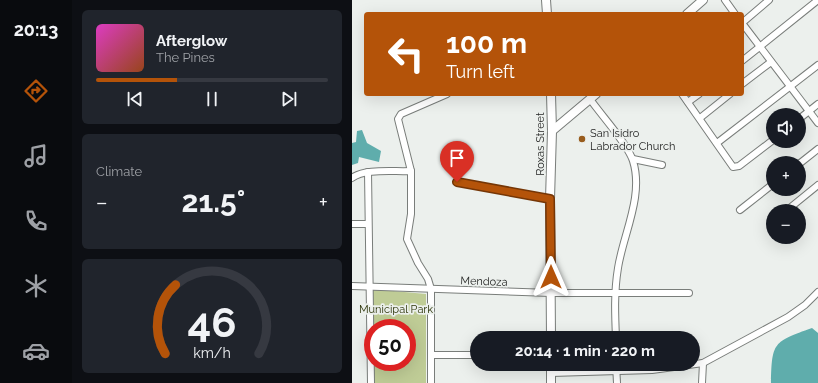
<!DOCTYPE html>
<html lang="en">
<head>
<meta charset="utf-8">
<style>
	body { margin:0; font-family:Raleway,sans-serif; background:#20242c; color:#f1f3f6; height:100vh; display:flex; flex-direction:column; font-size:15px; white-space:nowrap }
	* { box-sizing:border-box; margin:0 }
	p { font-size:13px; color:#9ea1a6 }
	.icon { flex:none; width:22px; height:22px; fill:none; stroke:currentColor; stroke-width:2; stroke-linecap:round; stroke-linejoin:round }
	.map { position:relative; flex:1; overflow:hidden }
	.details { display:flex; flex-direction:column; gap:10px; padding:10px; background:#0d0f14; width:280px }
	.details>* { flex:none }
	.guide { position:absolute; left:12px; top:12px; width:380px; height:84px; border-radius:4px; box-shadow:0 4px 16px #0002; background:#b45309; color:#fff; overflow:hidden }
	.tools { position:absolute; left:414px; top:108px; display:grid; gap:8px }
	.tools a { display:grid; place-items:center; width:40px; height:40px; border-radius:50%; background:#171b24; box-shadow:0 4px 16px #0002; font-size:20px }
	.speed { position:absolute; left:12px; top:319px; display:flex; gap:8px; font-size:20px; font-weight:700; text-align:center }
	.speed>* { display:grid; place-content:center; width:52px; height:52px; border-radius:50%; background:#171b24; box-shadow:0 4px 16px #0002; line-height:1 }
	.speed .limit { border:6px solid #d22; background:#fff; color:#111 }
	.pin { position:absolute; display:grid; place-items:center; width:34px; height:34px; color:#fff; margin:-41px -17px; border-radius:50% 50% 50% 0; rotate:-45deg; box-shadow:0 0 4px #0007 }
	.pin .icon { rotate:45deg }
	.me { position:absolute; width:44px; margin:-22px; rotate:0deg; stroke-linejoin:round; filter:drop-shadow(0 0 3px #0008) }
	.turn { display:flex; align-items:center; gap:14px; height:84px; padding:0 16px; font-size:18px }
	.turn .icon { width:52px; height:52px; stroke-width:2.5 }
	.turn b { display:block; font-size:28px; line-height:34px }
	.big { font-size:30px; font-weight:700; line-height:1.1 }
	.details .tile { flex:1; display:flex; flex-direction:column; justify-content:center; gap:6px; min-width:0; padding:0 14px; border-radius:6px; background:#20242c }
	.details .dial { align-items:center; gap:0 }
	.dial svg { height:104px; overflow:visible; fill:none; stroke:#363941; stroke-width:7; stroke-linecap:round; text-anchor:middle }
	.dial text { fill:#f1f3f6; stroke:none }
	.song { display:flex; align-items:center; gap:12px }
	.cover { width:48px; height:48px; border-radius:6px; background:linear-gradient(135deg,hsl(310 70% 55%),hsl(20 70% 35%)) }
	.played { height:4px; border-radius:2px; background:linear-gradient(90deg,#b45309 35%,#363941 35%) }
	.keys { display:flex; justify-content:space-around; direction:ltr }
	.heat { display:flex; justify-content:space-between; align-items:center; font-size:22px; direction:ltr }
	.trip { position:absolute; left:118px; top:331px; width:230px; height:40px; border-radius:20px; background:#171b24; box-shadow:0 4px 16px #0002; font-weight:700; line-height:40px; text-align:center }
	main { display:flex; flex:1; min-height:0 }
	.dock { display:flex; flex-direction:column; width:72px; justify-content:space-around; align-items:center; background:#090b0e; color:#9ea1a6 }
	.dock .icon { width:28px; height:28px }
	.dock .selected { color:#b45309 }
	.dock b { font-size:18px; color:#f1f3f6 }
	.map>svg:first-child { display:block }
	.green { fill:#bfcc96; fill-rule:evenodd }
	.water { fill:#5fadac }
	.lines { fill:none; stroke-linecap:round; stroke-linejoin:round }
	.street-casing { stroke:#797d7a; stroke-width:8 }
	.secondary-casing { stroke:#797d7a; stroke-width:10 }
	.street { stroke:#fff; stroke-width:6 }
	.secondary { stroke:#fff; stroke-width:8 }
	.route-casing { stroke:#753606; stroke-width:10 }
	.route { stroke:#b45309; stroke-width:7 }
	.poi-dot { fill:#985c1d; stroke:#ecf0ed; stroke-width:1.5 }
	.labels { text-anchor:middle; stroke-width:3.5; stroke-linejoin:round; paint-order:stroke }
	.poi-label { font-size:11px; fill:#242524; stroke:#ecf0ed; text-anchor:start }
	.street-label { font-size:11px; fill:#242524; stroke:#ecf0ed }
	.park-label { font-size:11px; fill:#2b3307; stroke:#ecf0ed }
</style>
</head>
<body>
<main>
<nav class="dock">
<b>20:13</b>
<svg class="icon selected" aria-label="directions" viewBox="0 0 24 24"><path d="M12 3l9 9-9 9-9-9zM9 14v-3h6M13 9l2 2-2 2"/></svg>
<svg class="icon" aria-label="music" viewBox="0 0 24 24"><path d="M9 18V5l10-2v13"/><circle cx="6" cy="18" r="3"/><circle cx="16" cy="16" r="3"/></svg>
<svg class="icon" aria-label="phone" viewBox="0 0 24 24"><path d="M5 4h4l2 5-3 2q2 4 5 5l2-3 5 2v4C11 20 4 13 5 4z"/></svg>
<svg class="icon" aria-label="climate" viewBox="0 0 24 24"><path d="M12 3v18M4 7l16 10M4 17L20 7"/></svg>
<svg class="icon" aria-label="car" viewBox="0 0 24 24"><path d="M5 17H2v-5l4-1 3-4h7l3 4 3 1v5h-3M9 17h6M6 11h13"/><circle cx="7" cy="17" r="2"/><circle cx="17" cy="17" r="2"/></svg>
</nav>
<section class="details">
<div class="tile">
<div class="song"><i class="cover"></i><div><b>Afterglow</b><p>The Pines</p></div></div>
<div class="played"></div>
<div class="keys"><svg class="icon" aria-label="previous" viewBox="0 0 24 24"><path d="M18 5L8 12l10 7zM5 5v14"/></svg><svg class="icon" aria-label="pause" viewBox="0 0 24 24"><path d="M8 5v14M16 5v14"/></svg><svg class="icon" aria-label="next" viewBox="0 0 24 24"><path d="M6 5l10 7-10 7zM19 5v14"/></svg></div>
</div>
<div class="tile"><p>Climate</p>
<div class="heat"><a>−</a><b class="big">21.5°</b><a>+</a></div>
</div>
<div class="tile dial"><svg viewBox="0 0 100 80">
<path d="M14 69A42 42 0 1 1 86 69"/>
<path d="M14 69A42 42 0 0 1 22 16" stroke="#b45309"/>
<text x="50" y="56" font-size="32" font-weight="700">46</text>
<text x="50" y="72" font-size="11">km/h</text>
</svg></div>
</section>
<div class="map">
<svg width="466" height="383" viewBox="0 0 466 383">
	<rect width="100%" height="100%" fill="#ecf0ed"/>
	<path class="green" d="M20,289l54,5v89h-53zM21,328h34v34h-34z"/>
	<g class="water">
		<polygon points="10,130 15,143 29,151 27,162 7,157 6,163 0,165 0,143 4,142 5,131"/>
		<path d="M460,328l6,5v50h-47c1,-41 2,-41 41,-55z"/>
	</g>
	<g class="lines">
		<defs>
			<g id="street">
				<polyline points="373,0 383,14"/>
				<polyline points="390,23 466,123"/>
				<polyline points="390,23 417,0"/>
				<polyline points="390,61 466,0"/>
				<polyline points="390,84 419,62"/>
				<polyline points="330,94 381,167 387,166 421,140"/>
				<path d="M238,99c11,16 38,45 43,62 11,35 -10,74 -15,107 -4,24 -3,47 -2,70"/>
				<polyline points="336,102 347,94"/>
				<polyline points="348,118 378,94"/>
				<polyline points="447,119 466,104"/>
				<polyline points="365,143 466,65"/>
				<polyline points="281,159 310,165"/>
				<polyline points="447,164 466,149"/>
				<polyline points="16,172 19,383"/>
				<path d="M0,178c12,-10 43,-6 59,-7"/>
				<polyline points="105,182 198,199"/>
				<polyline points="388,210 421,184"/>
				<polyline points="434,211 466,185"/>
				<polyline points="0,224 16,224"/>
				<polyline points="0,286 199,293 337,293"/>
				<polyline points="79,355 79,289 76,279 66,263 55,239 59,214 59,171 46,119 49,114 95,94"/>
				<polyline points="264,364 265,383"/>
				<polyline points="199,373 300,370 351,363 436,317 453,305 466,292"/>
				<polyline points="79,383 79,355 125,355"/>
				<polyline points="350,383 351,363"/>
			</g>
			<g id="secondary">
				<polyline points="194,0 195,14"/>
				<polyline points="335,14 351,0"/>
				<polyline points="200,131 244,94"/>
				<polyline points="199,338 198,199 200,131 199,94"/>
				<polyline points="199,364 199,383"/>
			</g>
		</defs>
		<use href="#street" class="street-casing"/>
		<use href="#secondary" class="secondary-casing"/>
		<use href="#street" class="street"/>
		<use href="#secondary" class="secondary"/>
	</g>
	<g class="lines">
		<defs>
			<polyline id="route" points="105,182 198,199 199,277"/>
		</defs>
		<use href="#route" class="route-casing"/>
		<use href="#route" class="route"/>
	</g>
	<circle class="poi-dot" cx="230" cy="139" r="4"/>
	<g class="labels">
		<g class="poi-label">
			<text x="238" y="137">San Isidro<tspan x="238" dy="13">Labrador Church</tspan></text>
		</g>
		<g class="street-label">
			<text transform="translate(188 144) rotate(-90)" y="4">Roxas Street</text>
			<text transform="translate(132 281) rotate(2)" y="4">Mendoza</text>
		</g>
		<g class="park-label">
			<text x="44" y="313">Municipal Park</text>
		</g>
	</g>
</svg>
<div class="tools">
<a><svg class="icon" aria-label="sound" viewBox="0 0 24 24"><path d="M4 9h4l5-4v14l-5-4H4zM17 9q2 3 0 6"/></svg></a>
<a>+</a>
<a>−</a>
</div>
<div class="speed"><div class="limit">50</div></div>
<div class="pin" style="left:105px;top:182px;background:#d93025"><svg class="icon" aria-label="arrive" viewBox="0 0 24 24"><path d="M6 21V4h12l-3 4 3 4H6"/></svg></div>
<svg class="me" style="left:199px;top:277px" viewBox="-20 -20 40 40"><path d="M0-17L14 15 0 8-14 15z" fill="#b45309" stroke="#fff" stroke-width="4"/></svg>
<div class="trip">20:14 · 1 min · 220 m</div>
<div class="guide">
<div class="turn"><svg class="icon" aria-label="left" viewBox="0 0 24 24"><path d="M17 20v-9H6M10 6l-5 5 5 5"/></svg><div><b>100 m</b>Turn left</div></div>
</div>
</div>
</main>
</body>
</html>
